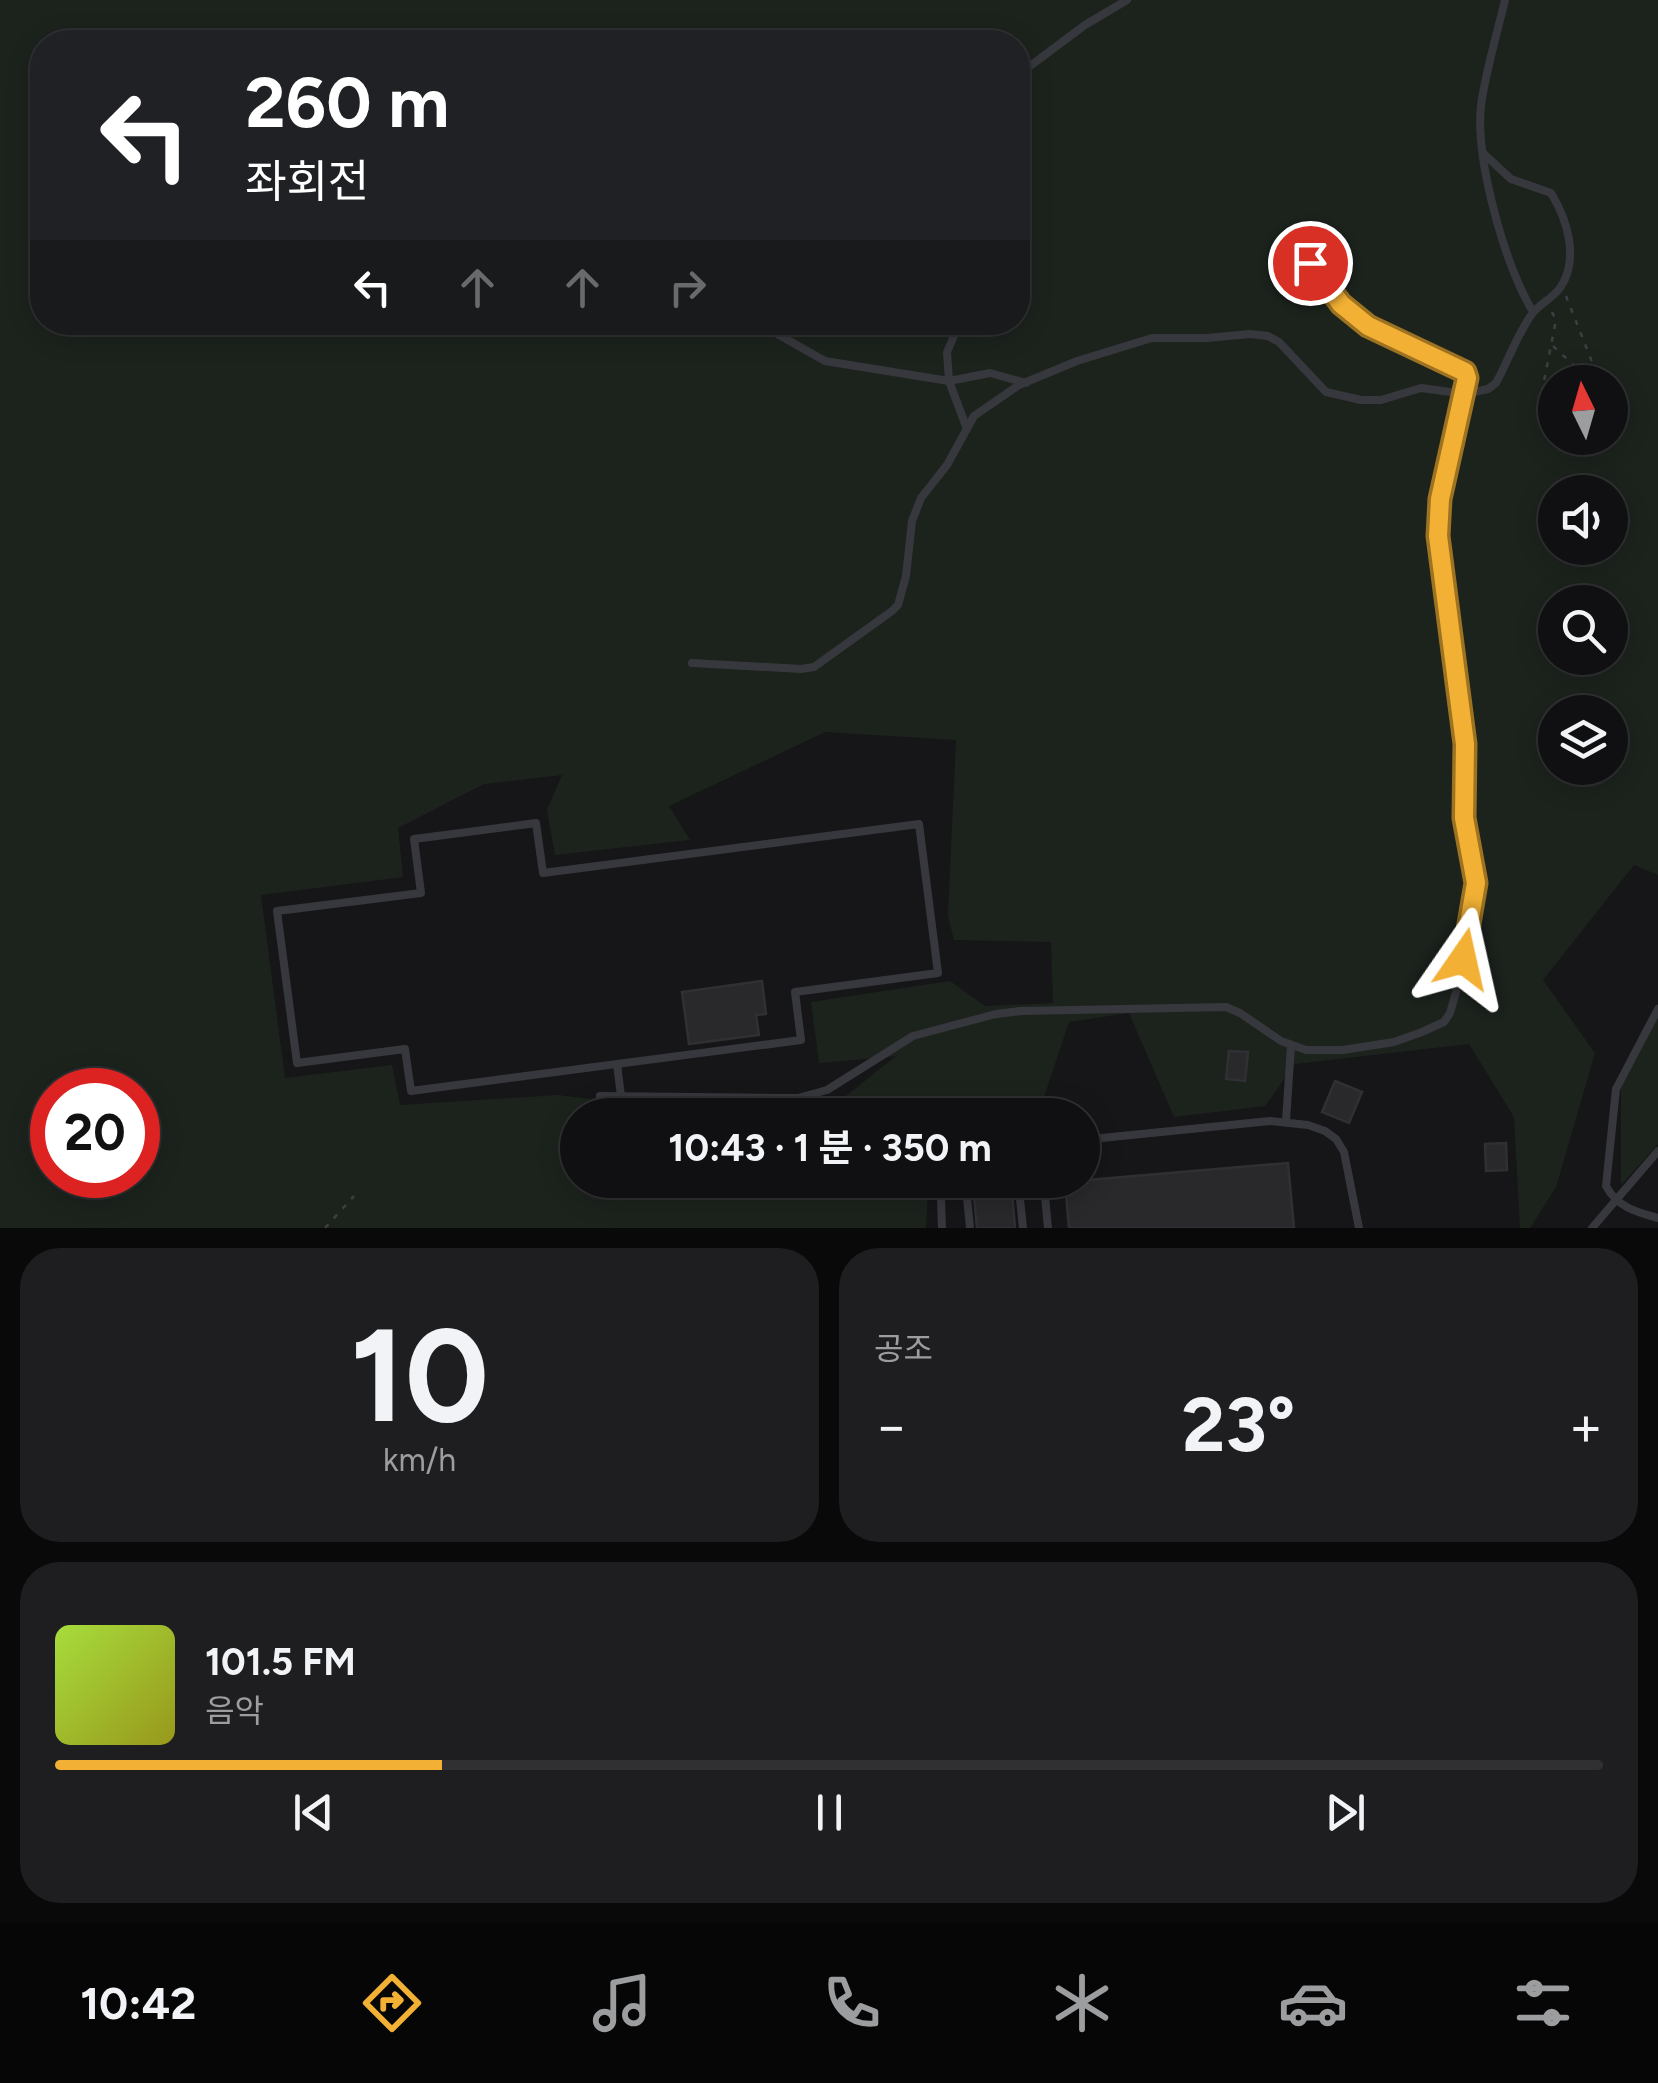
<!DOCTYPE html>
<html lang="ko">
<head>
<meta charset="utf-8">
<style>
	body { margin:0; font-family:Figtree,"Noto Sans KR",sans-serif; background:#1e1e20; color:#f1f3f6; height:100vh; display:flex; flex-direction:column; font-size:38px; white-space:nowrap }
	* { box-sizing:border-box; margin:0 }
	p { font-size:32px; color:#9c9d9f }
	.icon { flex:none; width:55px; height:55px; fill:none; stroke:currentColor; stroke-width:2; stroke-linecap:round; stroke-linejoin:round }
	.map { position:relative; height:1228px; overflow:hidden }
	.sheet { display:flex; flex-direction:column; gap:20px; padding:20px; background:#09090a; flex:1 }
	.sheet>* { flex:none }
	.guide { position:absolute; left:30px; top:30px; width:1000px; height:305px; border-radius:40px; box-shadow:0 5px 25px #0003,0 0 0 2px #303032; background:#202124; color:#fff; overflow:hidden }
	.needle { width:65px; rotate:355deg }
	.controls { position:absolute; left:1538px; top:365px; display:grid; gap:20px }
	.controls a { display:grid; place-items:center; width:90px; height:90px; border-radius:50%; background:#101012; box-shadow:0 5px 25px #0003,0 0 0 2px #303032; font-size:50px }
	.speed { position:absolute; left:30px; top:1068px; display:flex; gap:20px; font-size:50px; font-weight:700; text-align:center }
	.speed>* { display:grid; place-content:center; width:130px; height:130px; border-radius:50%; background:#101012; box-shadow:0 5px 25px #0003,0 0 0 2px #303032; line-height:1 }
	.speed .limit { border:15px solid #d22; background:#fff; color:#111 }
	.pin { position:absolute; display:grid; place-items:center; width:85px; height:85px; color:#fff; margin:-42px; border:5px solid #fff; border-radius:50%; box-shadow:0 2px 10px #0007 }
	.me { position:absolute; width:110px; margin:-55px; rotate:11deg; stroke-linejoin:round; filter:drop-shadow(0 0 8px #0008) }
	.turn { display:flex; align-items:center; gap:35px; height:210px; padding:0 50px; font-size:45px }
	.turn .icon { width:130px; height:130px; stroke-width:2.5 }
	.turn b { display:block; font-size:70px; line-height:85px }
	.lanes { display:flex; align-items:center; height:95px; padding:0 50px; background:#0003; justify-content:center; gap:50px; direction:ltr }
	.lanes .off { opacity:.35 }
	.big { font-size:75px; font-weight:700; line-height:1.1 }
	.sheet .widget { flex:1; display:flex; flex-direction:column; justify-content:center; gap:15px; min-width:0; padding:0 35px; border-radius:40px; background:#1e1e20 }
	.sheet .dial { align-items:center; gap:0 }
	.dial b { font-size:130px; line-height:1 }
	.song { display:flex; align-items:center; gap:30px }
	.cover { width:120px; height:120px; border-radius:15px; background:linear-gradient(135deg,hsl(80 70% 55%),hsl(60 70% 35%)) }
	.played { height:10px; border-radius:5px; background:linear-gradient(90deg,#f2b134 25%,#303032 25%) }
	.keys { display:flex; justify-content:space-around; direction:ltr }
	.heat { display:flex; justify-content:space-between; align-items:center; font-size:55px; direction:ltr }
	.sheet .tiles { flex:1; display:grid; gap:20px; grid-template-columns:1fr 1fr }
	.widget:last-child { grid-column:span 2 }
	.trip { position:absolute; left:560px; top:1098px; width:540px; height:100px; border-radius:50px; background:#101012; box-shadow:0 5px 25px #0003,0 0 0 2px #303032; font-weight:700; line-height:100px; text-align:center }
	.tab-bar { display:flex; height:160px; justify-content:space-around; align-items:center; background:#060607; color:#9c9d9f }
	.tab-bar .icon { width:70px; height:70px }
	.tab-bar .active { color:#f2b134 }
	.tab-bar b { font-size:45px; color:#f1f3f6 }
	.map>svg:first-child { display:block }
	.green { fill:#1c231d; fill-rule:evenodd }
	.building { fill:#29292c; stroke:#303034; stroke-width:2.5 }
	.lines { fill:none; stroke-linecap:round; stroke-linejoin:round }
	.path { stroke:#3d3f44; stroke-width:2.5; stroke-dasharray:5 8; stroke-linecap:butt }
	.lane { stroke:#37383d; stroke-width:8 }
	.route-casing { stroke:#9d7322; stroke-width:25 }
	.route { stroke:#f2b134; stroke-width:18 }
</style>
</head>
<body>
<div class="map">
<svg width="1658" height="1228" viewBox="0 0 1658 1228">
	<rect width="100%" height="100%" fill="#161618"/>
	<g class="green">
		<path d="M0,0h1658v875l-24,-10 -91,115 52,73 -39,134 -26,41h-10l-6,-111 -45,-73 -174,20 -30,42 -91,11 -45,-104 -60,9 -31,93h-216l74,-59 -77,7 -8,-61 139,-21 35,25 68,-3 -2,-61 -97,-2 -6,-24 8,-176 -131,-8 -156,74 21,34 -135,15 -8,-45 15,-35 -78,9 -86,44 5,49 -142,18 24,183 107,-13 8,40 158,-10 98,12 8,8h-86v65h355l-5,12 -2,36h-926zM42,42h976v280h-976zM1555,382h55v56h-55zM1555,492h55v56h-55zM1555,602h55v56h-55zM1555,712h55v56h-55zM52,1090h86v85h-86z"/>
		<polygon points="1658,1014 1658,1144 1621,1185 1621,1072"/>
	</g>
	<g class="building">
		<polygon points="762,981 766,1014 756,1015 759,1035 689,1044 682,992"/>
		<polygon points="1229,1051 1248,1052 1245,1081 1226,1079"/>
		<polygon points="1335,1081 1362,1092 1349,1123 1322,1112"/>
		<polygon points="1506,1143 1507,1170 1486,1171 1485,1144"/>
		<polygon points="1288,1163 1294,1228 1069,1228 1065,1182"/>
		<polygon points="971,1180 1011,1180 1015,1228 977,1228 973,1186"/>
	</g>
	<g class="lines">
		<g class="path">
			<polyline points="1566,296 1600,382"/>
			<polyline points="1552,312 1556,320 1542,391 1555,436"/>
			<polyline points="1553,346 1592,382"/>
			<polyline points="1556,438 1560,451"/>
			<polyline points="1597,441 1597,438"/>
			<polyline points="325,1228 354,1196"/>
		</g>
		<g class="lane">
			<path d="M1505,0c-8,34 -19,70 -24,105 -6,55 24,160 52,207"/>
			<polyline points="1018,75 1085,25 1127,0"/>
			<polyline points="756,322 825,361 949,381 947,352 960,322"/>
			<polyline points="967,429 949,381 990,373 1026,383"/>
			<polyline points="692,663 801,669 814,667 892,611 898,605 906,576 912,521 921,498 947,465 974,416 1019,385 1077,361 1152,338 1207,338 1250,334 1268,336 1279,342 1326,392 1361,400 1381,400 1421,388 1465,394 1467,378 1465,373 1368,326 1341,304 1310,263"/>
			<polygon points="536,823 543,873 919,824 938,973 795,992 801,1040 411,1091 405,1049 297,1063 277,911 421,893 414,839"/>
			<path d="M1658,1009l-42,80 -10,97c11,21 30,26 52,32"/>
			<polyline points="617,1064 621,1096"/>
			<path d="M600,1096l183,2h15l29,-8 86,-54 83,-22 25,-3 205,-4 14,6 41,28 25,9h37l51,-8 28,-10 22,-10 6,-9 6,-21 19,-109 -11,-66 1,-73 -27,-208 2,-37 25,-105 23,-5 8,-6c11,-20 23,-52 36,-69 7,-10 20,-15 28,-26 20,-29 7,-69 -9,-95l-40,-14 -27,-25"/>
			<polyline points="1286,1121 1291,1046"/>
			<polyline points="1082,1140 1270,1121 1308,1125 1325,1131 1336,1139 1344,1152 1359,1228"/>
			<polyline points="1018,1180 1023,1228"/>
			<polyline points="1044,1185 1048,1228"/>
			<polyline points="966,1187 970,1228"/>
			<polyline points="942,1228 941,1199 949,1180"/>
			<polyline points="1592,1228 1658,1151"/>
		</g>
	</g>
	<g class="lines">
		<defs>
			<polyline id="route" points="1310,263 1341,304 1368,326 1465,372 1467,378 1440,499 1438,536 1465,744 1464,818 1476,883 1463,959"/>
		</defs>
		<use href="#route" class="route-casing"/>
		<use href="#route" class="route"/>
	</g>
</svg>
<div class="controls">
<a><svg class="needle" viewBox="-14 -14 28 28"><path d="M0-13l5 13h-10z" fill="#e53935"/><path d="M0 13l5-13h-10z" fill="#9c9d9f"/></svg></a>
<a><svg class="icon" aria-label="sound" viewBox="0 0 24 24"><path d="M4 9h4l5-4v14l-5-4H4zM17 9q2 3 0 6"/></svg></a>
<a><svg class="icon" aria-label="search" viewBox="0 0 24 24"><circle cx="10" cy="10" r="6"/><path d="M15 15l6 6"/></svg></a>
<a><svg class="icon" aria-label="layers" viewBox="0 0 24 24"><path d="M12 4l9 5-9 5-9-5zM3 14l9 5 9-5"/></svg></a>
</div>
<div class="speed"><div class="limit">20</div></div>
<div class="pin" style="left:1310px;top:263px;background:#d93025"><svg class="icon" aria-label="arrive" viewBox="0 0 24 24"><path d="M6 21V4h12l-3 4 3 4H6"/></svg></div>
<svg class="me" style="left:1463px;top:959px" viewBox="-20 -20 40 40"><path d="M0-17L14 15 0 8-14 15z" fill="#f2b134" stroke="#fff" stroke-width="4"/></svg>
<div class="trip">10:43 · 1 분 · 350 m</div>
<div class="guide">
<div class="turn"><svg class="icon" aria-label="left" viewBox="0 0 24 24"><path d="M17 20v-9H6M10 6l-5 5 5 5"/></svg><div><b>260 m</b>좌회전</div></div>
<div class="lanes"><svg class="icon" aria-label="left" viewBox="0 0 24 24"><path d="M17 20v-9H6M10 6l-5 5 5 5"/></svg><svg class="icon off" aria-label="ahead" viewBox="0 0 24 24"><path d="M12 20V5M6 11l6-6 6 6"/></svg><svg class="icon off" aria-label="ahead" viewBox="0 0 24 24"><path d="M12 20V5M6 11l6-6 6 6"/></svg><svg class="icon off" aria-label="right" viewBox="0 0 24 24"><path d="M7 20v-9h11M14 6l5 5-5 5"/></svg></div>
</div>
</div>
<section class="sheet">
<div class="tiles">
<div class="widget dial"><b>10</b><p>km/h</p></div>
<div class="widget"><p>공조</p>
<div class="heat"><a>−</a><b class="big">23°</b><a>+</a></div>
</div>
<div class="widget">
<div class="song"><i class="cover"></i><div><b>101.5 FM</b><p>음악</p></div></div>
<div class="played"></div>
<div class="keys"><svg class="icon" aria-label="previous" viewBox="0 0 24 24"><path d="M18 5L8 12l10 7zM5 5v14"/></svg><svg class="icon" aria-label="pause" viewBox="0 0 24 24"><path d="M8 5v14M16 5v14"/></svg><svg class="icon" aria-label="next" viewBox="0 0 24 24"><path d="M6 5l10 7-10 7zM19 5v14"/></svg></div>
</div>
</div>
</section>
<nav class="tab-bar">
<b>10:42</b>
<svg class="icon active" aria-label="directions" viewBox="0 0 24 24"><path d="M12 3l9 9-9 9-9-9zM9 14v-3h6M13 9l2 2-2 2"/></svg>
<svg class="icon" aria-label="music" viewBox="0 0 24 24"><path d="M9 18V5l10-2v13"/><circle cx="6" cy="18" r="3"/><circle cx="16" cy="16" r="3"/></svg>
<svg class="icon" aria-label="phone" viewBox="0 0 24 24"><path d="M5 4h4l2 5-3 2q2 4 5 5l2-3 5 2v4C11 20 4 13 5 4z"/></svg>
<svg class="icon" aria-label="climate" viewBox="0 0 24 24"><path d="M12 3v18M4 7l16 10M4 17L20 7"/></svg>
<svg class="icon" aria-label="car" viewBox="0 0 24 24"><path d="M5 17H2v-5l4-1 3-4h7l3 4 3 1v5h-3M9 17h6M6 11h13"/><circle cx="7" cy="17" r="2"/><circle cx="17" cy="17" r="2"/></svg>
<svg class="icon" aria-label="filters" viewBox="0 0 24 24"><path d="M4 7h16M4 17h16"/><circle cx="9" cy="7" r="2"/><circle cx="15" cy="17" r="2"/></svg>
</nav>
</body>
</html>
